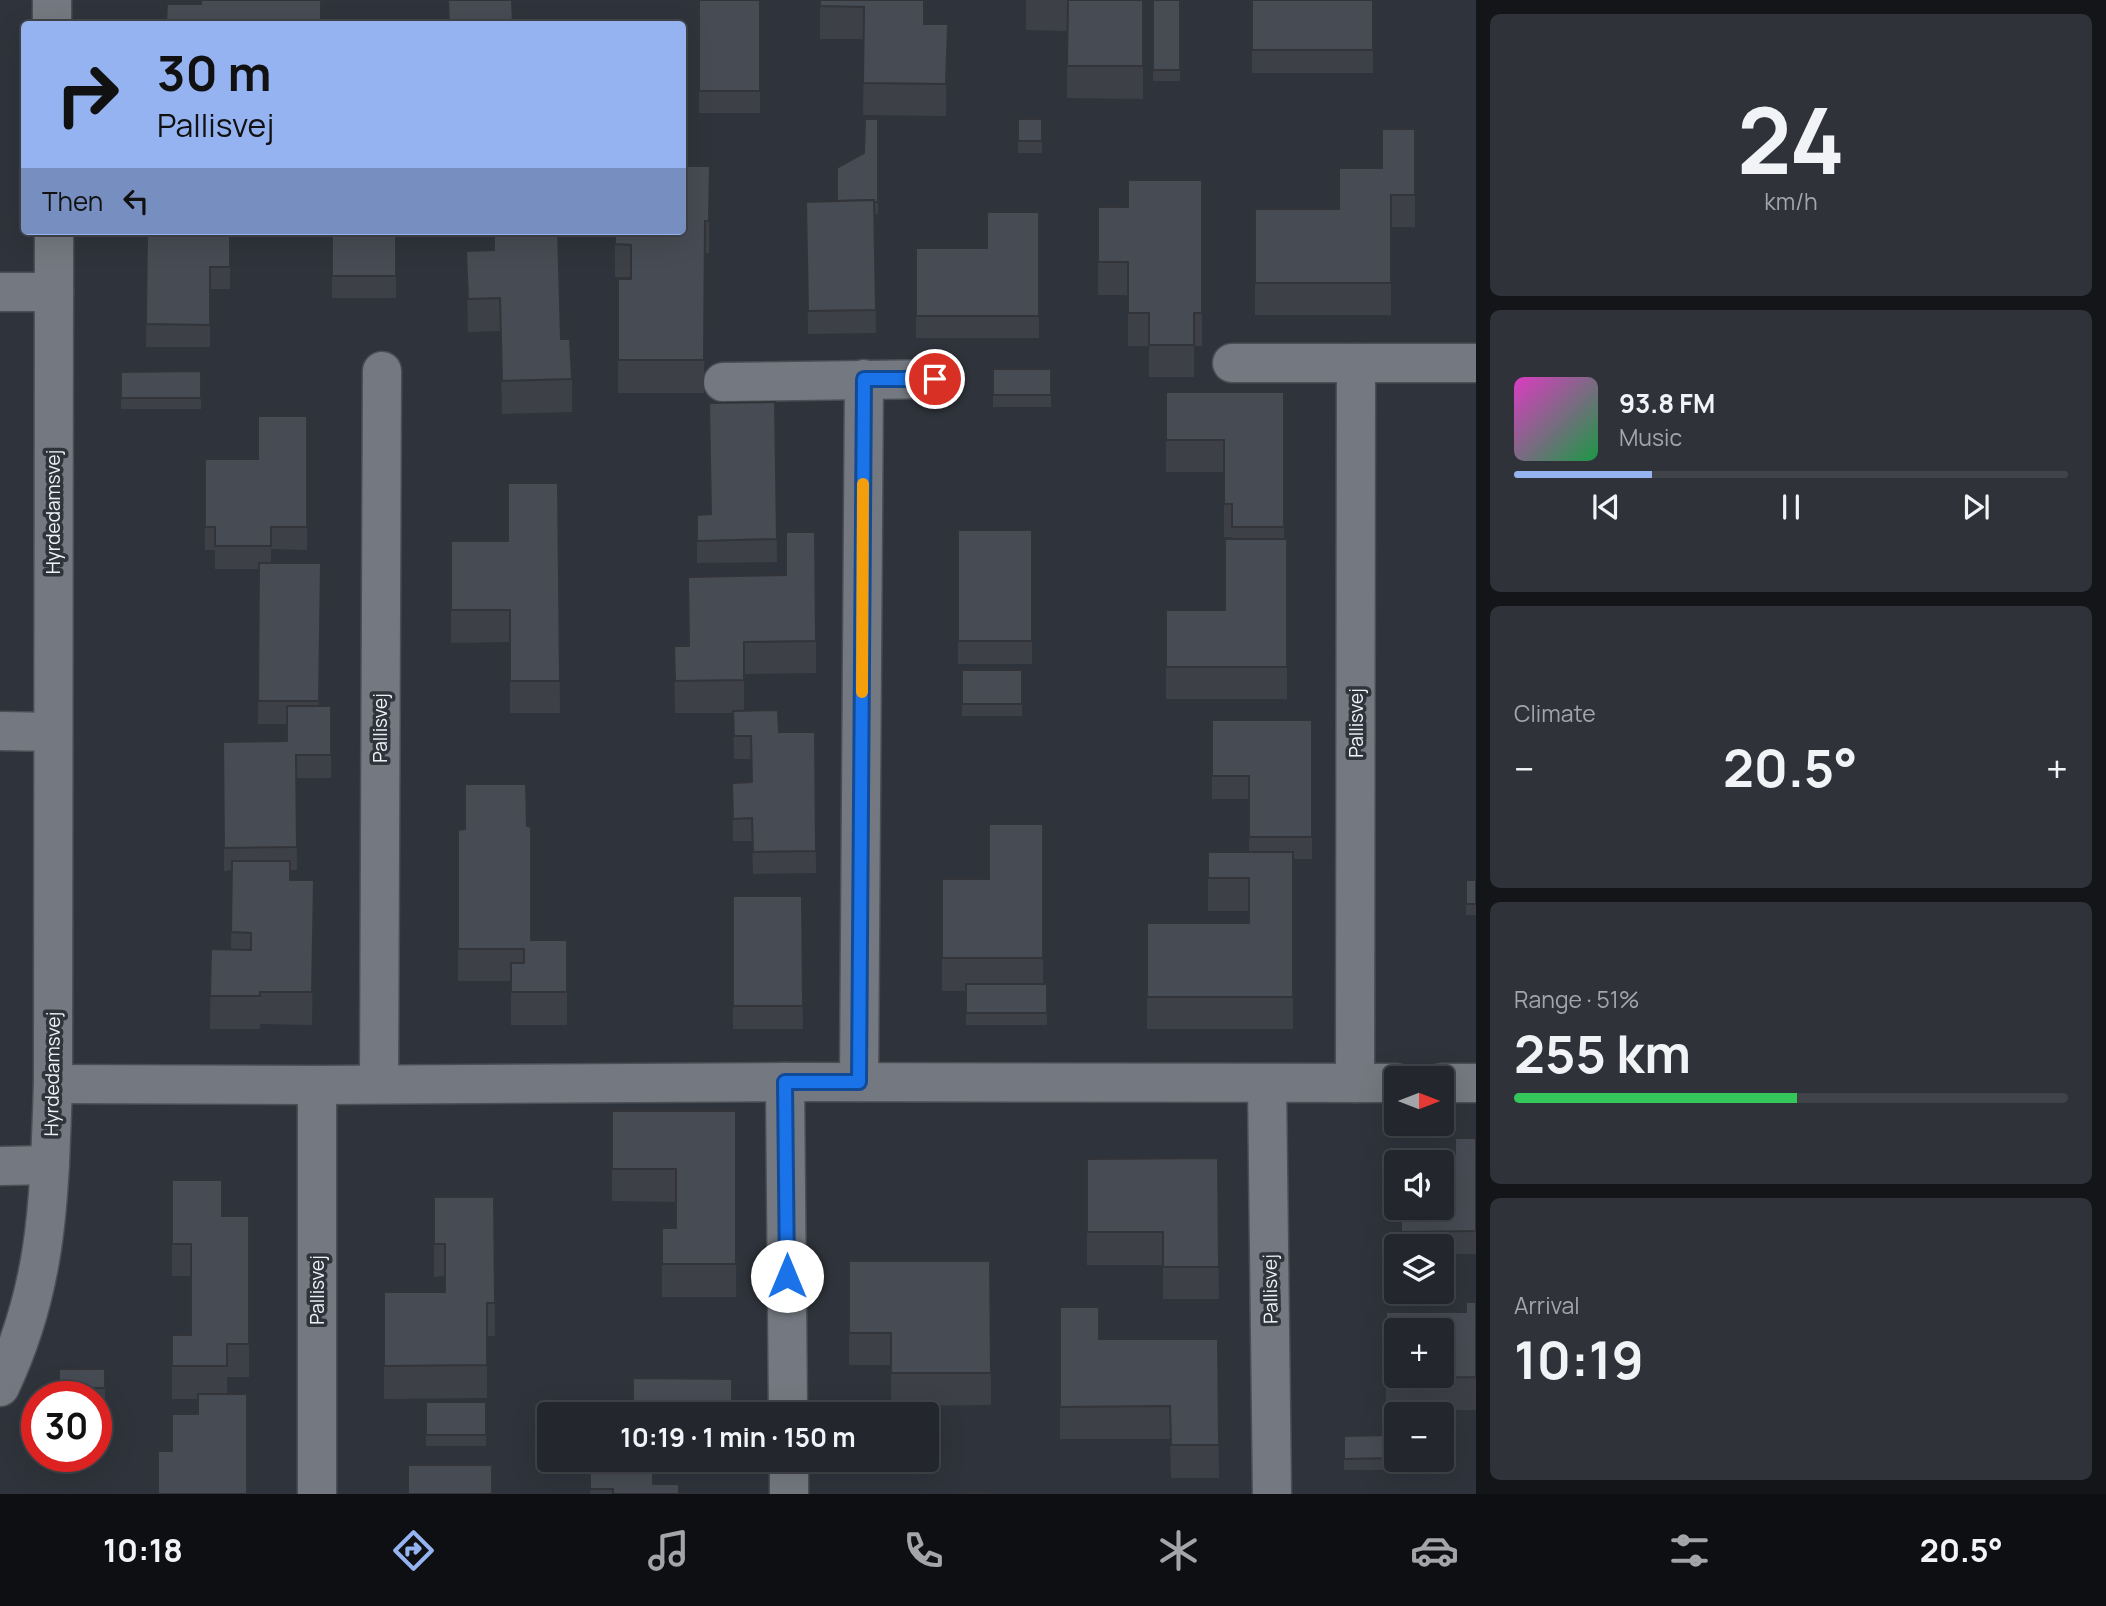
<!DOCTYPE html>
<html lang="en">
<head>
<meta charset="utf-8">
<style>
	body { margin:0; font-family:Manrope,sans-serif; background:#2f3238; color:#f1f3f6; height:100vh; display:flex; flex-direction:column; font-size:26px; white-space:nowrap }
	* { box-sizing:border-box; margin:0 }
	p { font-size:23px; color:#a3a5a9 }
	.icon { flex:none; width:38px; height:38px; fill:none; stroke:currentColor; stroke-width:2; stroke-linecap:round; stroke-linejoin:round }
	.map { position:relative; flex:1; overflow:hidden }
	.drawer { display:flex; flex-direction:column; gap:14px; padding:14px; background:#131518; width:630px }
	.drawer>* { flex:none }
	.guide { position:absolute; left:21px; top:21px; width:665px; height:214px; border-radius:7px; box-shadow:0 7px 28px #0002,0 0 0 2px #404348; background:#95b2f1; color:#111; overflow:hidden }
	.needle { width:46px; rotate:90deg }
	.buttons { position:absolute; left:1384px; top:1066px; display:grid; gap:14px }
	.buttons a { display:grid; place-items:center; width:70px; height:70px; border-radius:7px; background:#23262c; box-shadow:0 7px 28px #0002,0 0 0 2px #404348; font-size:35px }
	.speed { position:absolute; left:21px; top:1381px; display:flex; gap:14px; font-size:35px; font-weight:700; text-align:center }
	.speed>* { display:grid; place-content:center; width:91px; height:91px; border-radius:50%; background:#23262c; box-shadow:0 7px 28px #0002,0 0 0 2px #404348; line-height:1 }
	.speed .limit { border:10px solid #d22; background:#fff; color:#111 }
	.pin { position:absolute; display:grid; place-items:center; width:60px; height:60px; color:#fff; margin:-30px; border:4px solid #fff; border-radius:50%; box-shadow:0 2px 7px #0007 }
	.me { position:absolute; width:77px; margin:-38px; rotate:0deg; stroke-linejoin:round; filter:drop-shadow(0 0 5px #0008) }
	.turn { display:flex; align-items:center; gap:24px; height:147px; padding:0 21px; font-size:32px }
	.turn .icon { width:91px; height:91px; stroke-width:2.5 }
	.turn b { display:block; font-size:49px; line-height:60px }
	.then { display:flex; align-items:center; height:66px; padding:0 21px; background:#0003; gap:14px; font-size:26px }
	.big { font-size:52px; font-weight:700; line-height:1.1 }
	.drawer .tile { flex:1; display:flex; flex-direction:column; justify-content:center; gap:10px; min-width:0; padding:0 24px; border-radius:10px; background:#2f3238 }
	.drawer .dial { align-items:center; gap:0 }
	.dial b { font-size:91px; line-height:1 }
	.song { display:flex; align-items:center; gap:21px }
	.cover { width:84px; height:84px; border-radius:10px; background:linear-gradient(135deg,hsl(310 70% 55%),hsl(140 70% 35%)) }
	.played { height:7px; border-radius:4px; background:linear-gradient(90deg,#95b2f1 25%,#404348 25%) }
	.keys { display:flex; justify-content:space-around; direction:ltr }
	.heat { display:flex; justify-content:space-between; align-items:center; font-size:38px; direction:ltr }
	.charge { height:10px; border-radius:5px; background:linear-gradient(90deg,#34c759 51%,#404348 0) }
	.trip { position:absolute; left:537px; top:1402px; width:402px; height:70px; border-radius:7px; background:#23262c; box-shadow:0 7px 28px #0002,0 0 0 2px #404348; font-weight:700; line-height:70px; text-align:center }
	.dock { display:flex; height:112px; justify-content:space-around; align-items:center; background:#0e0f12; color:#a3a5a9 }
	.dock .icon { width:49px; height:49px }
	.dock .on { color:#95b2f1 }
	.dock b { font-size:32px; color:#f1f3f6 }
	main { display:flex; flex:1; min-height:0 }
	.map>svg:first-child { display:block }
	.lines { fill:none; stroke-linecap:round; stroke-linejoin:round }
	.minor-casing { stroke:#4b4e55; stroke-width:41 }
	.minor { stroke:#747981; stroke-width:38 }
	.wall { fill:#3d4047 }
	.shaded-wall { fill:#32343a }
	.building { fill:#474b53; stroke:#32343a; stroke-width:2; fill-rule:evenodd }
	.route-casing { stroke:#114b97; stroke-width:18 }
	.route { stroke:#1a73e8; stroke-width:12 }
	.slow { stroke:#f59e0b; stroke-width:12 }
	.labels { text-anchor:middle; stroke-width:7; stroke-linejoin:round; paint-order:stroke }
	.street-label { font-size:19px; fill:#eef1f6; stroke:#2f333b }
</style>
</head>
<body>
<main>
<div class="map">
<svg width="1476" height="1494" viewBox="0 0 1476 1494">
	<rect width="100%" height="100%" fill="#2f333b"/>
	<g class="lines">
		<defs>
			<g id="minor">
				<polyline points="52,0 52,24"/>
				<polyline points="0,292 54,292"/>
				<polyline points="1232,363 1476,363"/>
				<polyline points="723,382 935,379"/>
				<polyline points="0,731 53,732"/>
				<polyline points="785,1082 788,1414"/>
				<polyline points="859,1082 864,379"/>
				<polyline points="1355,1083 1356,363"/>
				<polyline points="1442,1083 1476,1083"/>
				<polyline points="53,1084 317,1085 785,1082 1396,1083"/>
				<polyline points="379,1084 382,371"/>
				<polyline points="1267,1084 1272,1494"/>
				<polyline points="317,1085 317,1494"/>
				<polyline points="0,1166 50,1165"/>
				<path d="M0,1387c49,-103 49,-192 53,-303l1,-853"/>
				<polyline points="789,1460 789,1494"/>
			</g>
		</defs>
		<use href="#minor" class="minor-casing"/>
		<use href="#minor" class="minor"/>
	</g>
	<g class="wall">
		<rect x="699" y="0" width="61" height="113"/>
		<polygon points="820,0 925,0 924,24 948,57 946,116 863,115 864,39 820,39"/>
		<polygon points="1026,0 1143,0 1143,99 1067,98 1067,31 1026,30"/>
		<rect x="1153" y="0" width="27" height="81"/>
		<rect x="1252" y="0" width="121" height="73"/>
		<polygon points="878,119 878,214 875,214 876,333 808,334 806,202 837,201 864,153"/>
		<rect x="1018" y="119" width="24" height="34"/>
		<polygon points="1415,129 1415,227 1391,227 1391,315 1255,315 1255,209 1339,209 1382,168"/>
		<polygon points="710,166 709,253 705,253 704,393 618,393 618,279 631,279 631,277 615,277 615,231"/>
		<polygon points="1202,180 1202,346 1194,346 1194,377 1149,377 1149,346 1128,346 1128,295 1098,295 1098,207 1128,207"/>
		<polygon points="1039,212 1039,338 916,338 916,248 987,248"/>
		<polygon points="147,231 230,231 230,289 210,289 210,347 146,347"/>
		<rect x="332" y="231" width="64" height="67"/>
		<polygon points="493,231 558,231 561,339 572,379 572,412 502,414 500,331 468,332 466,251 493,250"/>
		<rect x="993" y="369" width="58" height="38"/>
		<polygon points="201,371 201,409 121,409 121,372"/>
		<polygon points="1166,392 1284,392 1284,539 1287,539 1287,699 1166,699 1166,610 1225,610 1232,537 1224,537 1224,472 1166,472"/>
		<polygon points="775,402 777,562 697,563 697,515 711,514"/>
		<polygon points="307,416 307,550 271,549 271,563 321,563 319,706 331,706 331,778 296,778 297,870 290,870 290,880 314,880 312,1025 260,1024 260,1029 210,1029 211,949 231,950 232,870 224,871 223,742 287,741 287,724 258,724 259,569 215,569 215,550 205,550 205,459 258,459"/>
		<polygon points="558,483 560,713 510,713 510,642 451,643 451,541 508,541"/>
		<rect x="958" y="530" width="74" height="134"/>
		<polygon points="688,577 816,641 816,673 744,674 744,711 779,732 815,732 816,873 753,874 752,841 733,841 732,783 752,782 751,759 734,759 733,713 675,713 674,646 689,646"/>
		<rect x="962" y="670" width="60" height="46"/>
		<polygon points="1212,720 1312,720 1312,859 1293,859 1293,1029 1147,1029 1147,923 1249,923 1249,911 1208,911 1208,852 1249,852 1249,799 1212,799"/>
		<polygon points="1043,824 1043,984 1047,984 1047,1025 966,1025 966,991 942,991 942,879 989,879"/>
		<polygon points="527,826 531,940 567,940 567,1025 511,1025 511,981 458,981 458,830"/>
		<rect x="1466" y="880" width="10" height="35"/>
		<polygon points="733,896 802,896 803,1029 733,1029"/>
		<polygon points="612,1111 736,1111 736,1297 662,1297 662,1264 676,1228 676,1202 612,1201"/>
		<polygon points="1476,1138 1476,1254 1442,1254 1442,1246 1401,1246 1401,1208 1455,1169"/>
		<polygon points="1218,1158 1219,1299 1163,1299 1163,1265 1087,1265 1087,1159"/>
		<polygon points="172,1180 222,1216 249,1216 249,1377 227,1377 227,1394 172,1451 198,1414 198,1399 172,1399 172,1335 191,1335 191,1276 172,1276"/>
		<polygon points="434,1197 494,1197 495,1336 487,1336 487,1398 384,1399 384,1292 445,1292 445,1276 434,1277"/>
		<polygon points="849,1261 991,1373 991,1405 891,1406 891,1365 849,1365"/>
		<polygon points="1476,1302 1476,1410 1386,1410 1386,1312 1466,1312"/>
		<polygon points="1060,1307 1099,1339 1218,1339 1219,1478 1171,1478 1170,1439 1060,1439"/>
		<polygon points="59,1369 105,1369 105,1400 96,1400 96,1396 59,1396"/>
		<rect x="426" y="1402" width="60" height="44"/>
		<polygon points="1396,1435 1396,1460 1405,1460 1405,1470 1344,1470 1344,1436"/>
		<polygon points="590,1460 732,1460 732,1473 653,1472 653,1484 679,1494 590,1494"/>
	</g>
	<polygon class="shaded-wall" points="948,24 948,57 946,116 946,84"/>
	<g class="building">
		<polygon points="201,0 321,0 321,24 166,24 167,4 201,4"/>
		<polygon points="448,0 512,0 513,24 449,24"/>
		<rect x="699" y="0" width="61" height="91"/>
		<polygon points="820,0 924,0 924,24 948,24 946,84 863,83 864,7 820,6"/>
		<polygon points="1068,0 1143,0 1143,66 1067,66"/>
		<rect x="1153" y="0" width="27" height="70"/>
		<rect x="1252" y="0" width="121" height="50"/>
		<polygon points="865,119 878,119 878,202 874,202 874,200 837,201 837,168 864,153"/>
		<rect x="1018" y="119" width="24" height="22"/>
		<polygon points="1382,129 1415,129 1415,195 1391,195 1391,283 1255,283 1255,209 1339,209 1339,168 1382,168"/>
		<polygon points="682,166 710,166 709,221 705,221 704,360 618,360 618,279 631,279 631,245 615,244 615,231 682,231"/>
		<polygon points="1128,180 1202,180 1202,313 1194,313 1194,345 1149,345 1149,313 1128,313 1128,262 1098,262 1098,207 1128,207"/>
		<polygon points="874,200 876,310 808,311 806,202"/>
		<polygon points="987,212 1039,212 1039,316 916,316 916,248 987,248"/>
		<polygon points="147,231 230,231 230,267 210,267 210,325 146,324"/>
		<rect x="332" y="231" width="64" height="45"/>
		<polygon points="494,231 558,231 561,339 570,339 572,379 502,381 500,298 468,299 466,251 494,250"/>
		<rect x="993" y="369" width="58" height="26"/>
		<polygon points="201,371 201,398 121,398 121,372"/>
		<polygon points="1166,392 1284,392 1284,527 1232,527 1232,504 1224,504 1224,440 1166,440"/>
		<polygon points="775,402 777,539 697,541 697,515 711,514 709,403"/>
		<polygon points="258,416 307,416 307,527 271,527 271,546 215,546 215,527 205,527 205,459 258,459"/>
		<polygon points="508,483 558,483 560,681 510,681 510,610 451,610 451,541 508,541"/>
		<rect x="958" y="530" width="74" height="111"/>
		<polygon points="786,532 815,532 816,641 744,642 744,680 675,681 674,646 689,646 688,577 786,575"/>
		<polygon points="1225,539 1287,539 1287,667 1166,667 1166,610 1225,610"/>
		<polygon points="259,563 321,563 319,701 258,701"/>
		<rect x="962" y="670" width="60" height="34"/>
		<polygon points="287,706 331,706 331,755 296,755 297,847 224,848 223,742 287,741"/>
		<polygon points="778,710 779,732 815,732 816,851 753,852 752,818 733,819 732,783 752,782 751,736 734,736 733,711"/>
		<polygon points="1212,720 1312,720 1312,837 1249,837 1249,776 1212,776"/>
		<polygon points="465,784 526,784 527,826 531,827 531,940 567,940 567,992 511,992 511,963 524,963 524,949 458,949 458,830 465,829"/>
		<polygon points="989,824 1043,824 1043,958 942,958 942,879 989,879"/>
		<polygon points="1208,852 1293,852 1293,997 1147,997 1147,923 1249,923 1249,878 1208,878"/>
		<polygon points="232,861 290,861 290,880 314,880 312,992 260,992 260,996 210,996 211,949 251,950 251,933 231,932"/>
		<rect x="1466" y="880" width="10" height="24"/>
		<polygon points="733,896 802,896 803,1006 733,1006"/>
		<rect x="966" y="984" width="81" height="29"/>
		<polygon points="612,1111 736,1111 736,1264 662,1264 662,1228 676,1228 676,1169 612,1169"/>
		<polygon points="1455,1138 1476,1138 1476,1231 1401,1232 1401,1208 1442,1208 1442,1169 1455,1169"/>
		<polygon points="1218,1158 1219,1267 1163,1267 1163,1232 1087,1232 1087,1159"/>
		<polygon points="172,1180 222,1180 222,1216 249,1216 249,1344 227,1344 227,1366 172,1366 172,1335 191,1335 191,1244 172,1244"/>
		<polygon points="434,1197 494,1197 495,1303 487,1303 487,1365 384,1366 384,1292 445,1292 445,1244 434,1244"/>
		<polygon points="849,1261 990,1261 991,1373 891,1373 891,1333 849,1333"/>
		<path d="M1466,1302h10v75l-90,1v-66h80zM1396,1330h46v46h-46z"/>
		<polygon points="1060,1307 1099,1307 1099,1339 1218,1339 1219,1445 1171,1445 1170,1406 1060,1407"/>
		<rect x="59" y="1369" width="46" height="19"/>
		<polygon points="633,1378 732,1379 732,1414 633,1414"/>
		<polygon points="198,1394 247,1394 247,1494 158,1494 158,1451 172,1451 172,1414 198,1414"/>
		<rect x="426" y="1402" width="60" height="33"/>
		<polygon points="1396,1435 1396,1458 1344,1459 1344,1436"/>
		<polygon points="590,1460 649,1460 649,1463 590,1462"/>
		<polygon points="590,1462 653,1463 653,1484 679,1484 679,1494 613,1494 613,1489 590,1489"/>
		<rect x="408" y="1465" width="84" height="29"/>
		<rect x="966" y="1492" width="22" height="2"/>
	</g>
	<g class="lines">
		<defs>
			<polyline id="route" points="787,1276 785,1082 859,1082 864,379 935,379"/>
		</defs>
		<use href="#route" class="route-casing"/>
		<use href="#route" class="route"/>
		<polyline class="slow" points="862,692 863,484"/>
	</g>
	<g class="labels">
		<g class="street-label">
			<text transform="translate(53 512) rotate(-90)" y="7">Hyrdedamsvej</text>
			<text transform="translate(1356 723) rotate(-90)" y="7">Pallisvej</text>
			<text transform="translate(380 728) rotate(-90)" y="7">Pallisvej</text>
			<text transform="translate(52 1074) rotate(-89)" y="7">Hyrdedamsvej</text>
			<text transform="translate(1270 1289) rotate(-91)" y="7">Pallisvej</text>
			<text transform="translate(317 1290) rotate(-90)" y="7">Pallisvej</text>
		</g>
	</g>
</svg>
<div class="buttons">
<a><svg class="needle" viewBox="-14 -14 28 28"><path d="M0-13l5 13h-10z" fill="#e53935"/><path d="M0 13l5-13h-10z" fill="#a3a5a9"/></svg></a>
<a><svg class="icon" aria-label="sound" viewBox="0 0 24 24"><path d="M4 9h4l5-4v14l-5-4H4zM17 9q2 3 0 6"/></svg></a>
<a><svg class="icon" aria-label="layers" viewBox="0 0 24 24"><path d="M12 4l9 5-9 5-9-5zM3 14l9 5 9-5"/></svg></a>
<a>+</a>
<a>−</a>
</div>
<div class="speed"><div class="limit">30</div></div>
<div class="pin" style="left:935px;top:379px;background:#d93025"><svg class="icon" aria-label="arrive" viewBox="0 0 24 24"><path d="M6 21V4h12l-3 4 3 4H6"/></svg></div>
<svg class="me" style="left:787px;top:1276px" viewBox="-20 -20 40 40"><circle r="19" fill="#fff"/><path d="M0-13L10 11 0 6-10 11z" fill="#1a73e8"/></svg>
<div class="trip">10:19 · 1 min · 150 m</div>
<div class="guide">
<div class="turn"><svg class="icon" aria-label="right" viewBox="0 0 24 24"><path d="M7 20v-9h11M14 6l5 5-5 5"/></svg><div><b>30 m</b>Pallisvej</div></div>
<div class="then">Then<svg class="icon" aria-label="left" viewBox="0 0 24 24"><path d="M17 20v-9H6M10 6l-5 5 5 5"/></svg></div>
</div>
</div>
<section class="drawer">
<div class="tile dial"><b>24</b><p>km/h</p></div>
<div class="tile">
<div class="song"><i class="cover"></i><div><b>93.8 FM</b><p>Music</p></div></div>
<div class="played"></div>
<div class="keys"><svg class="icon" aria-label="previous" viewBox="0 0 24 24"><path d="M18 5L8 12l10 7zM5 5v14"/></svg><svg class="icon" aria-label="pause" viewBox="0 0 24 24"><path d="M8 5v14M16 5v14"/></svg><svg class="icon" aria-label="next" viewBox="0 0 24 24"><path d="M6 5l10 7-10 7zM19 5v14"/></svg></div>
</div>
<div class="tile"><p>Climate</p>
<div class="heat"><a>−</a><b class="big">20.5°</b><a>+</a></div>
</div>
<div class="tile"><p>Range · 51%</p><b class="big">255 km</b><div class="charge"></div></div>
<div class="tile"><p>Arrival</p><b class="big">10:19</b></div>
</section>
</main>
<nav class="dock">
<b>10:18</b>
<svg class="icon on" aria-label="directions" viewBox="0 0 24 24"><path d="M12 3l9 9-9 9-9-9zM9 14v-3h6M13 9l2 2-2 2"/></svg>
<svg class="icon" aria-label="music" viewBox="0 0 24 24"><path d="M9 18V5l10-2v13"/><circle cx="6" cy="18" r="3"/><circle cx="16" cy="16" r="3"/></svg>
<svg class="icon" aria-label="phone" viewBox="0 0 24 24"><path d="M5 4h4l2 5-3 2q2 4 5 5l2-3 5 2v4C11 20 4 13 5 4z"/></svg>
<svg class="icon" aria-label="climate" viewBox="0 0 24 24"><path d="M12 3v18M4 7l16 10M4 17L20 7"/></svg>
<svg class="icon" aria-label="car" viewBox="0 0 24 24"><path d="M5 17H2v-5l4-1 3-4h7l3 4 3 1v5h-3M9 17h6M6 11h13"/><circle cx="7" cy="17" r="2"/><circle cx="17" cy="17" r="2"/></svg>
<svg class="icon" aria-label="filters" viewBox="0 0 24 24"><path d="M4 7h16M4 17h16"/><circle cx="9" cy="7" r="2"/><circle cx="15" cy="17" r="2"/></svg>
<b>20.5°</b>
</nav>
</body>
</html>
